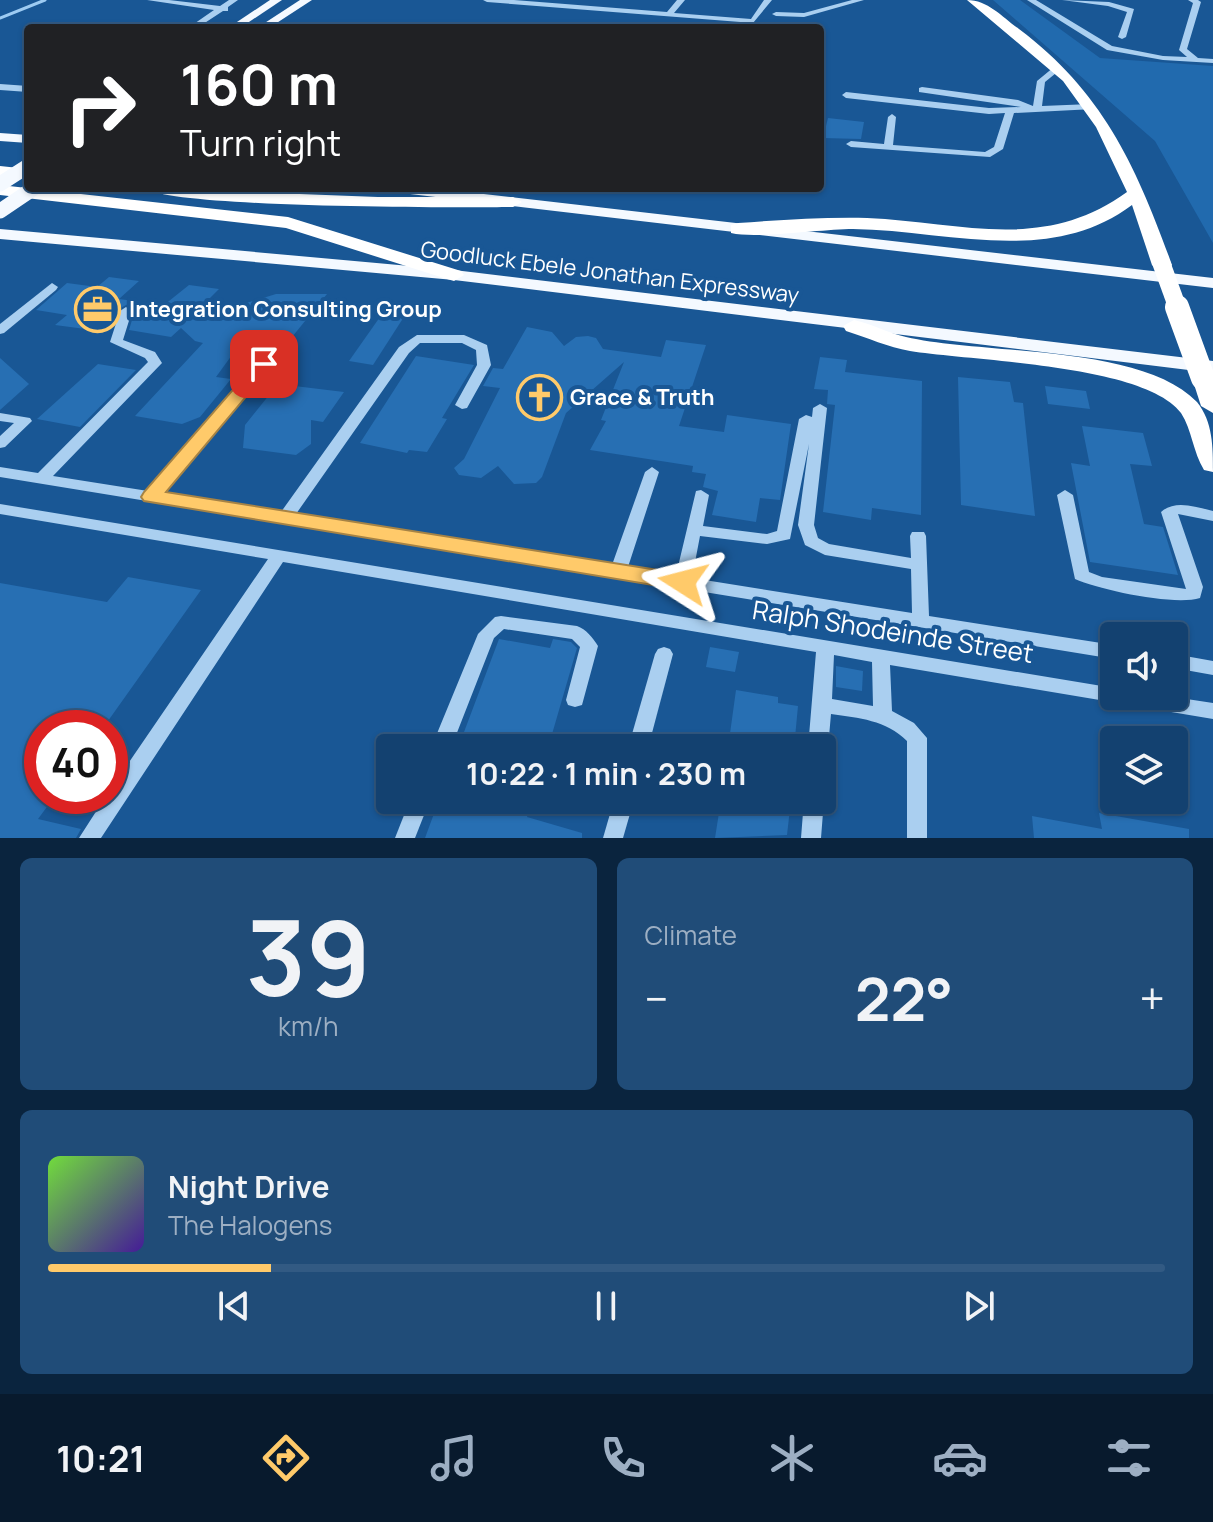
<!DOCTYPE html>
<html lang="en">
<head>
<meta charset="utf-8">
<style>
	body { margin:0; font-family:Manrope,sans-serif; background:#204c78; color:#f1f3f6; height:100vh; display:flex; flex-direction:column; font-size:30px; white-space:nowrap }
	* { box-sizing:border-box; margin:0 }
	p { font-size:26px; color:#9dafc3 }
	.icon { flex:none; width:44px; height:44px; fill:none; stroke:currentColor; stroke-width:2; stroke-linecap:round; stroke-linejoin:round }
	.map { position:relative; height:838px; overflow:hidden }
	.panel { display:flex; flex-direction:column; gap:20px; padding:20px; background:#0a243e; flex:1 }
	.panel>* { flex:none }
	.banner { position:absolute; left:24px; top:24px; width:800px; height:168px; border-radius:8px; box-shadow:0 2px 6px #0004,0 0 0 2px #325a83; background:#202124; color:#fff; overflow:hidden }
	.tools { position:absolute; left:1100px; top:622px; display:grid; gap:16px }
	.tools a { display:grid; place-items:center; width:88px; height:88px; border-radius:8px; background:#134170; box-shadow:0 2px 6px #0004,0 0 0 2px #325a83; font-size:40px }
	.speed { position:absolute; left:24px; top:710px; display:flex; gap:16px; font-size:40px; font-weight:700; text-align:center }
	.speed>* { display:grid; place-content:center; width:104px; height:104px; border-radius:50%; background:#134170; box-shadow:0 2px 6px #0004,0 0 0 2px #325a83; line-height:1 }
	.speed .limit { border:12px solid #d22; background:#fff; color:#111 }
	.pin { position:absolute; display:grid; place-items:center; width:68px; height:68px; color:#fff; margin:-34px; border-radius:16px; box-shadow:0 4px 12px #0006 }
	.me { position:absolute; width:88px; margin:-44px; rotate:279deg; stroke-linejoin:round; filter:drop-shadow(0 0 6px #0008) }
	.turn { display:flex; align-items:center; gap:28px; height:168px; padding:0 24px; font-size:36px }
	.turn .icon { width:104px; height:104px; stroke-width:2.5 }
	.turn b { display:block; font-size:56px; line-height:68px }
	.big { font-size:60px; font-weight:700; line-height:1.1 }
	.panel .widget { flex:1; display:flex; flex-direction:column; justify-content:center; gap:12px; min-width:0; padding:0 28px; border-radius:12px; background:#204c78 }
	.panel .dial { align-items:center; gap:0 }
	.dial b { font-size:104px; line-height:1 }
	.song { display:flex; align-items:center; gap:24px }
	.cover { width:96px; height:96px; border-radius:12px; background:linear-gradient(135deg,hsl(100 70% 55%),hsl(260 70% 35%)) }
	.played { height:8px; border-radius:4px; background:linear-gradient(90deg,#ffca6a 20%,#325a83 20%) }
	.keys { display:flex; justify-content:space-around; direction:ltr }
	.heat { display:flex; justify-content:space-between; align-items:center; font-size:44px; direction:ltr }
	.panel .tiles { flex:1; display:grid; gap:20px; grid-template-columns:1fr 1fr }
	.widget:last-child { grid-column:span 2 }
	.trip { position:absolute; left:376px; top:734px; width:460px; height:80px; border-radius:8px; background:#134170; box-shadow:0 2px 6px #0004,0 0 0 2px #325a83; font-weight:700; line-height:80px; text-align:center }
	.menu { display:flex; height:128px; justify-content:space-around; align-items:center; background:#081a2d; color:#9dafc3 }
	.menu .icon { width:56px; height:56px }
	.menu .current { color:#ffca6a }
	.menu b { font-size:36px; color:#f1f3f6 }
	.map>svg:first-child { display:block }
	.green { fill:#216aae }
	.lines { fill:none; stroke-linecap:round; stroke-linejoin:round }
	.stream { stroke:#9dcbf2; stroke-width:3 }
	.building { fill:#276fb3 }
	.minor { fill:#aacff0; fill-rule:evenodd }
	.major { fill:#f4f9ff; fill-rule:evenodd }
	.highway { fill:#fff; fill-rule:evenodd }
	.major-bridge { stroke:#f4f9ff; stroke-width:15 }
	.highway-bridge-far1 { stroke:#fff; stroke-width:18 }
	.highway-bridge { stroke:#fff; stroke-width:24 }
	.route { fill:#ffca6a; stroke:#a68345; stroke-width:2 }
	.labels { text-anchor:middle; stroke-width:8; stroke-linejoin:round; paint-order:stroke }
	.street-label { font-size:22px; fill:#fff; stroke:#195795 }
	.poi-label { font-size:22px; font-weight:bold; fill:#fff; stroke:#195795; text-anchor:start }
	.near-street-label { font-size:26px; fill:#fff; stroke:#195795 }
</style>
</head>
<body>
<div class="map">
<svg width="1213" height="838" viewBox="0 0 1213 838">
	<rect width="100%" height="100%" fill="#195795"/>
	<polygon class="green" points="993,0 1020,0 1100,58 1213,66 1213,243 1155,141"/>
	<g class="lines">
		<polyline class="stream" points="0,18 45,0"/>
	</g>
	<g class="building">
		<polygon points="828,118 864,122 861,139 823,138"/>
		<polygon points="109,277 139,281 119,299 164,305 189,285 219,289 187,321 276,294 327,294 288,342 272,344 247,339 240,344 216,377 231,379 200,417 182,424 135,416 203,343 195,341 181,328 171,337 129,330 135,310 128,304 117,310 112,327 99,325 93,330 55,325 67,315 36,310 67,283 97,287"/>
		<polygon points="387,307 409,309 373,365 349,361"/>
		<polygon points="527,327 552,332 564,346 576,337 588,336 596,338 603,349 661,357 666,340 706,345 679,426 724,432 727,415 791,424 780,500 760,498 756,522 712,515 718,491 703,487 706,474 692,472 693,466 590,450 606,421 601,420 624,362 566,413 542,477 536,483 514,484 498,466 481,478 459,475 454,468 464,459 500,388 483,386 493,368 503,369"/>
		<polygon points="416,356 474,365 442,418 447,419 427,452 409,450 407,453 360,443"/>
		<polygon points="820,357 847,360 845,372 922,381 921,515 872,508 871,520 823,512 835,405 827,404 828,390 814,389"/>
		<polygon points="0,358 29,384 0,410"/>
		<polygon points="98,364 136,370 80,427 37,419"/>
		<polygon points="958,377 1010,382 1014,402 1023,403 1035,516 961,505"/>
		<polygon points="278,384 344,392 323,422 311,420 311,444 296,455 243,448 245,425"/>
		<polygon points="1045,386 1086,391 1090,409 1048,404"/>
		<polygon points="1082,426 1143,433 1152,466 1130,464 1144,524 1163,527 1178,575 1090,562 1071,463 1090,466"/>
		<polygon points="128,577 201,590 103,728 42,728 42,796 55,796 38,819 81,829 76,838 0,838 0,583 107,602"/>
		<polygon points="499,639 550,648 553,639 571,642 577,648 548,748 458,748"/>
		<polygon points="710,647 739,652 735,672 706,667"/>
		<polygon points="836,666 863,671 862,691 836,687"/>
		<polygon points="736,690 778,697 778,703 798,706 794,748 728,748"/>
		<polygon points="439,800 533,800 527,817 582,833 582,838 425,838"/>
		<polygon points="721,800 791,800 787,835 715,838"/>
		<polygon points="1099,813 1189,829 1189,838 1034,838 1032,816 1102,829"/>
	</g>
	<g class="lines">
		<g class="minor">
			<polygon points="147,0 169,0 220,6 229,0 238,0 228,7 228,11 223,11 197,28 188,28 214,10"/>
			<polygon points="483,0 514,0 667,12 677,0 685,0 674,13 751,19 764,0 772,0 753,23 487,2"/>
			<polygon points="852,0 864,0 804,17 776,16 772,14 776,12 804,13"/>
			<polygon points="1027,0 1036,0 1112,46 1163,56 1187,57 1179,50 1193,3 1188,0 1198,0 1201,2 1187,49 1198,58 1213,59 1213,63 1163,60 1107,50"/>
			<polygon points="1062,0 1109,2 1134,9 1126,37 1122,39 1118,37 1127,12 1108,6"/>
			<polygon points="1054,67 1061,69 1045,82 1042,106 1091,104 1094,105 1094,109 1014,113 1003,149 990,157 851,147 846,144 851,141 884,144 888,117 892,114 896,117 893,145 985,152 994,147 1005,113 989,114 846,98 842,95 846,92 989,108 1021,107 919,92 919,88 922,87 1018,100 1033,106 1037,81"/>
			<polygon points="0,84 28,86 28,92 0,90"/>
			<polygon points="52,283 58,287 56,290 4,333 0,334 0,324"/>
			<path d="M126,307l6,4 -9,29 32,12 7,11 -109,113 95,15 111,-130 5,-1 7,4 -2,3 -106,126 118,19 118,-165 18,-12h47l23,10 4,20 -24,43 -5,1 -7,-4 22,-40 -1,-15 -14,-7h-42l-11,10 -113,161 316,51 33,-93 7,-5 7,5 -31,95 48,8 20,-84 5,-1 8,5 -6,31 64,8 10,-3 22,-112 7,-4 6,2 1,-9 7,-4 7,4 -13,117 4,13 11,6 82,14 -1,-22 2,-4h12l2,4 3,80 185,29v14l-1114,-182v-10l38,6 110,-111 -3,-4 -35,-16 10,-31zM809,444l-11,81 7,20 20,10 86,14 1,44 -220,-35 8,-42 67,8 23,-5z"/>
			<polygon points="0,413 30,418 32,421 5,447 0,448 0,436 14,423 0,421"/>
			<path d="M1065,490l8,5 16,77 13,5 84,12 -25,-77c14,-13 35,-5 52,-1v10l-35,-7 25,73 -3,11c-26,8 -100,-8 -125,-19l-18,-84z"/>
			<path d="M0,504l1114,184v8h53l46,7v16l-323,-54 2,46 22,12 13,15v100h-20v-97c-21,-21 -48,-23 -76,-27l-3,34 -3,6 -3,1v-7h-14l8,-96 -533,-90 -182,276h-22l27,-42h4v-6l158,-231 -268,-45zM834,655l38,7 1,44 -41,-7z"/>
			<path d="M501,616l76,10c9,3 16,12 21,20l-16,59 -7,2 -7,-2 -2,-5 14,-53 -8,-8 -68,-10 -10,9 -43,110h-20l47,-114 17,-17z"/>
			<polygon points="664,647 670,649 673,654 648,748 628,748 655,654 658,649"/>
			<polygon points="1174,654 1213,661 1213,675 1174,668"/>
			<polygon points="822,795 824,800 821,838 801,838 804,800 822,800"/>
			<polygon points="410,800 430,800 415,838 395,838"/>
			<polygon points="614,800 634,800 623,838 603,838"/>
		</g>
		<g class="major">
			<polygon points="270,0 282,0 240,28 228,28"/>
			<polygon points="300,0 312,0 269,28 257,28"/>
			<polygon points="0,133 28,135 28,143 0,141"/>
			<polygon points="386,188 431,188 1213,278 1213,288 393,192"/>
			<polygon points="0,229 454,270 1213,361 1213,373 454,280 0,239"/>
		</g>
		<g class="highway">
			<path d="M967,0c21,0 35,17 52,29 85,64 118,139 153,236l-3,4h-14l-3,-4 -20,-60c-83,62 -185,25 -279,24 -31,0 -96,10 -122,4v-8l7,-2c43,-3 86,-6 129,-5 94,4 176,35 260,-26l-31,-65 -33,-46z"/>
			<polygon points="0,166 28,169 28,179 0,176"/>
			<polygon points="0,185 288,217 461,271 464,275 454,281 447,279 286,228 0,195"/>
			<path d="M146,188l232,9h135l9,5 -9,5c-47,1 -346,1 -367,-19z"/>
			<path d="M854,320c18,4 34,13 52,17 77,18 235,7 291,65 16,20 16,45 16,70l-9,-2c-11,-18 -12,-40 -23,-57 -36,-49 -210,-52 -271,-62 -22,-4 -42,-13 -64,-20l-3,-5z"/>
			<polygon points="1203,371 1213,376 1213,413 1201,406 1192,378"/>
		</g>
		<g class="major-bridge">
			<polyline points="0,184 28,166"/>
			<polyline points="0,211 34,188"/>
		</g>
		<polyline class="highway-bridge-far1" points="1162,265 1178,309"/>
		<polyline class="highway-bridge" points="1177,307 1203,378"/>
	</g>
	<polygon class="route" points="264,359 272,364 270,368 166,492 683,574 694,582 683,590 144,501 141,497 144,492 258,361"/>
	<defs>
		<symbol id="office-ring" viewBox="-11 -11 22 22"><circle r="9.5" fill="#195795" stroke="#ffca6a" stroke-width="1.5"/><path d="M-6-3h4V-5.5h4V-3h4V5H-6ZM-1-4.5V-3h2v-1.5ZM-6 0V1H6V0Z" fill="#ffca6a"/></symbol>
		<symbol id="church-ring" viewBox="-11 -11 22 22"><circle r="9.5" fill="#195795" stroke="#ffca6a" stroke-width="1.5"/><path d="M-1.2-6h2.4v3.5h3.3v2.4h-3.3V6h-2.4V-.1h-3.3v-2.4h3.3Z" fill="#ffca6a"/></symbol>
	</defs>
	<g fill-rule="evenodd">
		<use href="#office-ring" x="72" y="284" width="51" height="51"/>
		<use href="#church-ring" x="514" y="372" width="51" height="51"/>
	</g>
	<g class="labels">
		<g class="street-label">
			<text transform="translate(610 272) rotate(7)" y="8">Goodluck Ebele Jonathan Expressway</text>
		</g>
		<g class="poi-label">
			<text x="129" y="317">Integration Consulting Group</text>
			<text x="570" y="405">Grace &amp; Truth</text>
		</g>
		<g class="near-street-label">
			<text transform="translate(893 632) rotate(9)" y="9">Ralph Shodeinde Street</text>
		</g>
	</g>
</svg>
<div class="tools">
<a><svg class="icon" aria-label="sound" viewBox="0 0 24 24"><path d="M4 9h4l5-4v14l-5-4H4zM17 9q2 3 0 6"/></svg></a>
<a><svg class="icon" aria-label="layers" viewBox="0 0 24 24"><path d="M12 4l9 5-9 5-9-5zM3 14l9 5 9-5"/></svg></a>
</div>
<div class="speed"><div class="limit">40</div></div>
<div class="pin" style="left:264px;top:364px;background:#d93025"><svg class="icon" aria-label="arrive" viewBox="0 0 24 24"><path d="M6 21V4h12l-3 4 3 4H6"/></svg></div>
<svg class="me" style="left:683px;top:582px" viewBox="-20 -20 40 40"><path d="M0-17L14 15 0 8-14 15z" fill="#ffca6a" stroke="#fff" stroke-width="4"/></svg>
<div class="trip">10:22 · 1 min · 230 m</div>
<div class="banner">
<div class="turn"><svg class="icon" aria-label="right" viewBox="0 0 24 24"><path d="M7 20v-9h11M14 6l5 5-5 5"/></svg><div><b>160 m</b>Turn right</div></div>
</div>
</div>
<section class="panel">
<div class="tiles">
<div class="widget dial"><b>39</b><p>km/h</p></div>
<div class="widget"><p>Climate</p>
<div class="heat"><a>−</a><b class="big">22°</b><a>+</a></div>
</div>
<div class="widget">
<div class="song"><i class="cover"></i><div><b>Night Drive</b><p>The Halogens</p></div></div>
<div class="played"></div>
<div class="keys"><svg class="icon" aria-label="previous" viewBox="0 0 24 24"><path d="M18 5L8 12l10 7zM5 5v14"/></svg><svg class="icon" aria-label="pause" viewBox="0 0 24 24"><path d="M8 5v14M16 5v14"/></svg><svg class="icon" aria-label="next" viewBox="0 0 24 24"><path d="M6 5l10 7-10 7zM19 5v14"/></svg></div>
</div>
</div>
</section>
<nav class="menu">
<b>10:21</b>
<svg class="icon current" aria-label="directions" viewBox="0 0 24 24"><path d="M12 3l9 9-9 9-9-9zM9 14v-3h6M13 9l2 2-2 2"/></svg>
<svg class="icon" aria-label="music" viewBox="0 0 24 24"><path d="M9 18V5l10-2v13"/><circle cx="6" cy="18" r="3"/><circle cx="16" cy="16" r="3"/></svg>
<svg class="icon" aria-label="phone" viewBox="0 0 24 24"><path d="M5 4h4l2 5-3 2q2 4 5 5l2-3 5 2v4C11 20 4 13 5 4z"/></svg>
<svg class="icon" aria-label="climate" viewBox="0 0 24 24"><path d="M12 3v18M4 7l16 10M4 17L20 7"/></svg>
<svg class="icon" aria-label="car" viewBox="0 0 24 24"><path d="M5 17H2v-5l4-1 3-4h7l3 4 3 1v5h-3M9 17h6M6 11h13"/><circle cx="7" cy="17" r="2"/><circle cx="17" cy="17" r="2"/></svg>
<svg class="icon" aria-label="filters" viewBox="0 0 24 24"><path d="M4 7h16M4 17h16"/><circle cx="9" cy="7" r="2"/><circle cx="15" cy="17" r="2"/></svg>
</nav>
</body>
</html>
